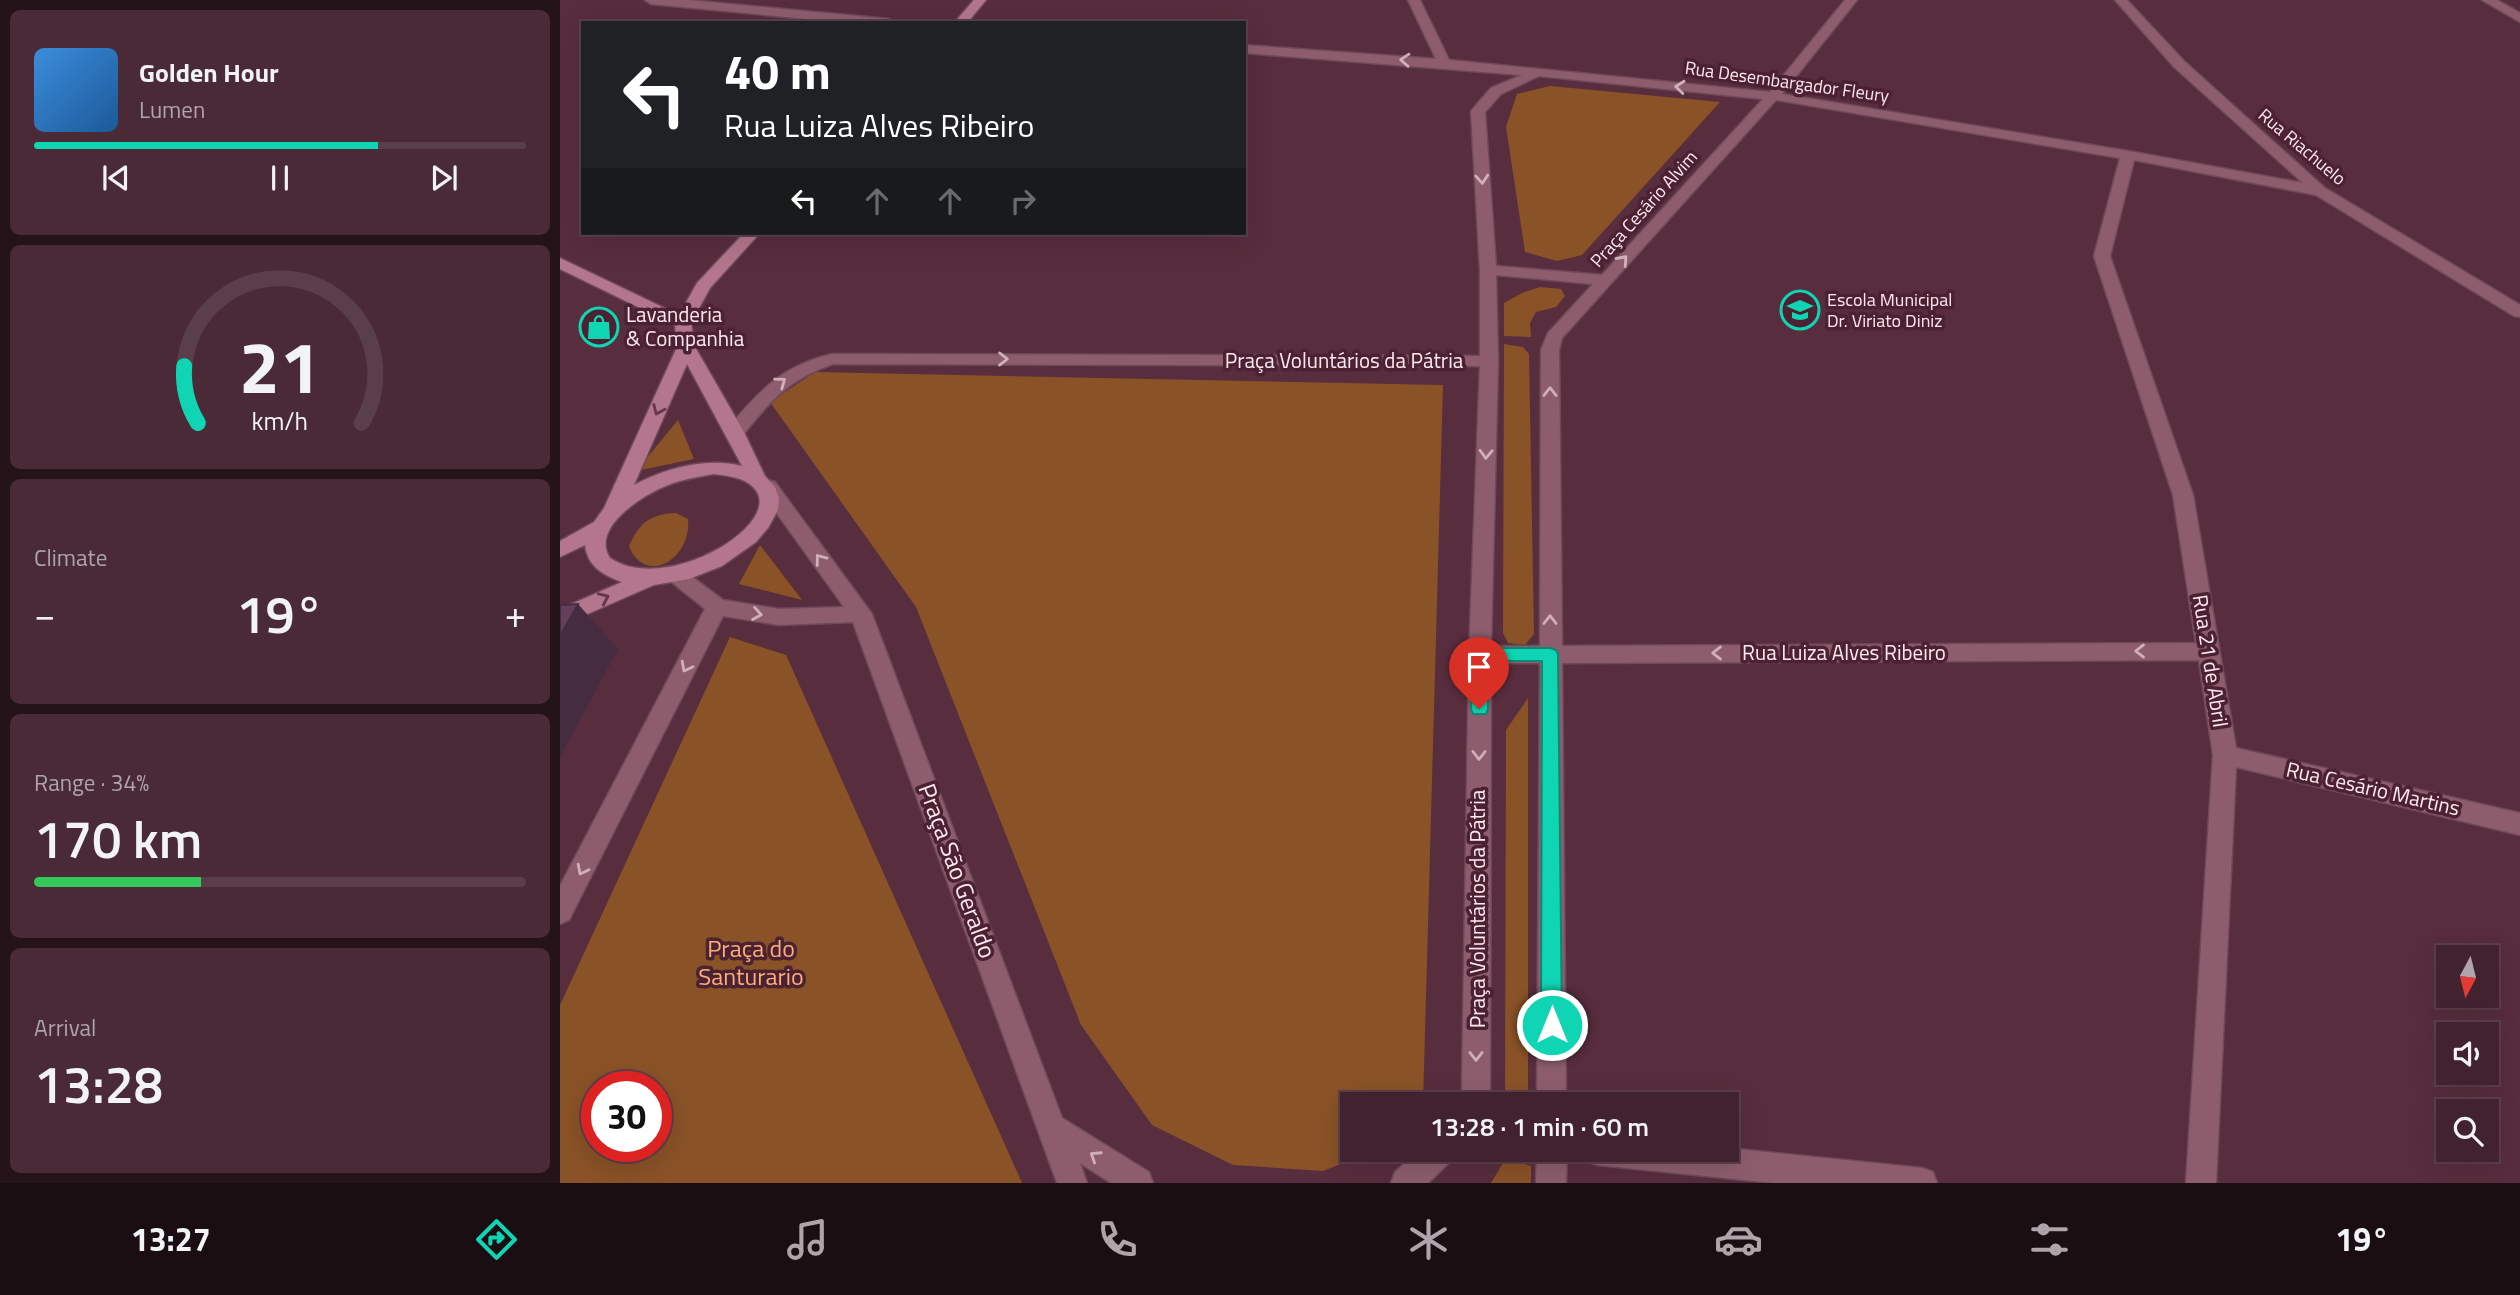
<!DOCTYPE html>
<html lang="en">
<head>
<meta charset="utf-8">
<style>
	body { margin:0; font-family:"Titillium Web",sans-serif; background:#492a36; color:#f1f3f6; height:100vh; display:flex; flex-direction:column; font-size:26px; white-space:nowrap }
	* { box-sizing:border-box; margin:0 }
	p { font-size:23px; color:#aea4aa }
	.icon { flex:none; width:38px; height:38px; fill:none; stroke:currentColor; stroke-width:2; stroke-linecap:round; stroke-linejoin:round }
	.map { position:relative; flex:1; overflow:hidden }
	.details { display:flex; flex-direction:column; gap:10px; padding:10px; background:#241319; width:560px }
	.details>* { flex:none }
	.banner { position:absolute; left:21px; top:21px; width:665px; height:214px; border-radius:0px; box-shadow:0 7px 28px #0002,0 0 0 2px #5a3f4a; background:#202124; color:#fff; overflow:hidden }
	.needle { width:46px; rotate:187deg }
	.controls { position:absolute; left:1876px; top:945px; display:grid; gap:14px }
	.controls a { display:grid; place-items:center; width:63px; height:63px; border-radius:0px; background:#42222e; box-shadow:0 7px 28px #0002,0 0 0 2px #5a3f4a; font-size:35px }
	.speed { position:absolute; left:21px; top:1071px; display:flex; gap:14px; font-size:35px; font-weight:700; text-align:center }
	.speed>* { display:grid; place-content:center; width:91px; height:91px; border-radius:50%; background:#42222e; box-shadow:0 7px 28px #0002,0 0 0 2px #5a3f4a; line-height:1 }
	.speed .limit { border:10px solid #d22; background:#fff; color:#111 }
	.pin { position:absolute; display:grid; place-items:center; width:60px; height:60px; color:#fff; margin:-72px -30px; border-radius:50% 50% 50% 0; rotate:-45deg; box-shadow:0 0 7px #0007 }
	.pin .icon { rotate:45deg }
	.me { position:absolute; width:77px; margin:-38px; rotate:0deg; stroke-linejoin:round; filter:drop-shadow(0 0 5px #0008) }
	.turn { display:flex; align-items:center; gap:24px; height:147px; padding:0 28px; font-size:32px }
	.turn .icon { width:91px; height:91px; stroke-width:2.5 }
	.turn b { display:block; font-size:49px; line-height:60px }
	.lanes { display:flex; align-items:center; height:66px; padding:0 28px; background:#0003; justify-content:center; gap:35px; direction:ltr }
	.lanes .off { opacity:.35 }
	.big { font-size:52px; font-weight:600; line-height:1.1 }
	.details .tile { flex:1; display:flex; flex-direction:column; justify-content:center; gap:10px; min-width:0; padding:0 24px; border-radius:10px; background:#492a36 }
	.details .dial { align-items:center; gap:0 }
	.dial svg { height:182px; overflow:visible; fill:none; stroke:#5a3f4a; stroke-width:7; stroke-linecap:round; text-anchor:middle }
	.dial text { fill:#f1f3f6; stroke:none }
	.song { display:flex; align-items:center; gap:21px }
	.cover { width:84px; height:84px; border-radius:10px; background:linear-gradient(135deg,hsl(210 70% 55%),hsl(210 70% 35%)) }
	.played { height:7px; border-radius:4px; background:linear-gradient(90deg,#0fd5b4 70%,#5a3f4a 70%) }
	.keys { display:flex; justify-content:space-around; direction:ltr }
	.heat { display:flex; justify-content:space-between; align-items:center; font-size:38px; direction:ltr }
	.charge { height:10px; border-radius:5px; background:linear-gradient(90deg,#34c759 34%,#5a3f4a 0) }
	.trip { position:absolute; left:780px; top:1092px; width:399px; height:70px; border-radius:0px; background:#42222e; box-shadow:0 7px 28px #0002,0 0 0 2px #5a3f4a; font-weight:600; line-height:70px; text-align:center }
	.tabs { display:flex; height:112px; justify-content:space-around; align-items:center; background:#1a0e12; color:#aea4aa }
	.tabs .icon { width:49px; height:49px }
	.tabs .current { color:#0fd5b4 }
	.tabs b { font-size:32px; color:#f1f3f6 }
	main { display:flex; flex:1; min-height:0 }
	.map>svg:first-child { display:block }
	.green { fill:#8a5227; fill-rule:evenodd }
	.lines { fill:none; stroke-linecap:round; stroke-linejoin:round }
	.minor-casing { stroke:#6e4a59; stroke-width:3 }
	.major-casing { stroke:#6e4a59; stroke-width:3 }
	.minor { fill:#8d5d6e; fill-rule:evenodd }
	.major { fill:#b3768c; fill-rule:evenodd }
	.shaded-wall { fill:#462c40 }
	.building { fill:#643f5b; stroke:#462c40; stroke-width:2 }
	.oneway { stroke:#d1b0bb }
	.oneway2 { stroke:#663749 }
	.route { fill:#0fd5b4; stroke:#0a8a75; stroke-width:2 }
	.labels { text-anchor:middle; stroke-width:7; stroke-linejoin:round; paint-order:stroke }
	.far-street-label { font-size:18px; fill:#fee8ef; stroke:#4c2233 }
	.far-poi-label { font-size:18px; fill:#fee8ef; stroke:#4c2233; text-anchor:start }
	.poi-label { font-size:21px; fill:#fee8ef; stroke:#4c2233; text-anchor:start }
	.street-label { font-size:21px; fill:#fee8ef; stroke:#4c2233 }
	.near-street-label { font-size:24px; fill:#fee8ef; stroke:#4c2233 }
	.near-park-label { font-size:24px; fill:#fbaf79; stroke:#4c2233 }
</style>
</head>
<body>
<main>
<section class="details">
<div class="tile">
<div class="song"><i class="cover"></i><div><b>Golden Hour</b><p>Lumen</p></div></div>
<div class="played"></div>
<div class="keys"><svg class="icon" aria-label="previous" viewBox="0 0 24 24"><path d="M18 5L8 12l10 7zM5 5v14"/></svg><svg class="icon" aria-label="pause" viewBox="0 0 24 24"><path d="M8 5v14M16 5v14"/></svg><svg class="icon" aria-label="next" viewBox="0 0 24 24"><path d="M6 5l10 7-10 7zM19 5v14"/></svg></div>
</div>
<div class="tile dial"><svg viewBox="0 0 100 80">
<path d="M14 69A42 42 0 1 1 86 69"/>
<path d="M14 69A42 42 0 0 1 8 44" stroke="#0fd5b4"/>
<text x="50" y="56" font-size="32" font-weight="700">21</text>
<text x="50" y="72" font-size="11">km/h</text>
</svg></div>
<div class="tile"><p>Climate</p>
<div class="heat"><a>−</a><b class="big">19°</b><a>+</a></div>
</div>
<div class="tile"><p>Range · 34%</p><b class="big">170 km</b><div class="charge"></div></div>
<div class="tile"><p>Arrival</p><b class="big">13:28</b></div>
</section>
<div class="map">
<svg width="1960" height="1183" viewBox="0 0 1960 1183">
	<rect width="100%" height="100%" fill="#582d3d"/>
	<g class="green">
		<polygon points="990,86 1160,102 1022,255 997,261 965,252 946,127 957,94"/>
		<polygon points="980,287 1001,289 1005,296 996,307 976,312 970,323 971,337 944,336 944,303 962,293"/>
		<polygon points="944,344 963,347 969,354 974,634 965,645 948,643 943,633"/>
		<polygon points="255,372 883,385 863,1104 793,1104 793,1150 816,1150 763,1171 673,1165 592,1125 521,1025 356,607 210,402"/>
		<polygon points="118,420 134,459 76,471"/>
		<path d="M116,513l12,6c4,40 -43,68 -59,27 10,-23 21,-32 47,-33z"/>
		<polygon points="200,545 242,600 179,584"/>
		<path d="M170,637l56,18 236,528h-462v-178zM37,1087h59v59h-59z"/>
		<polygon points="968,698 968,1104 945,1104 946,730"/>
		<polygon points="946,1158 971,1166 971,1183 931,1183"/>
	</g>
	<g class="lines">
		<defs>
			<g id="minor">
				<polygon points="85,0 128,0 329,19 335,23 289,23 91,4"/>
				<path d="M848,0h12l29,60 321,32 75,-92h12l-75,94 346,57 175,32 -129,-116 -59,-67h12l57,61 141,127 195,117v12l-6,-1 -198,-121 -182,-35 -24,96 83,239 43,253 284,65v22l-284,-68 -20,416h-30l27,-428 -14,-95 -637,3 4,441h-29l3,-441h-49l-1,426 -6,15h-28l6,-15 7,-434 11,-289 -647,-2c-44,15 -63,37 -91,72h-14l-2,-4 2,-4c32,-38 54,-62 104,-74l648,2v-86l-9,-159 20,-23 31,-13 -278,-22v-8l192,14zM979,76l224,23 -161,176 -106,-9 -11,-154 16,-18zM1216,100l344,58 -26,98 79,239 23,148 -634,3 -3,-296 3,-12zM936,275l97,9 -45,49 -7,17 -1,296h-49l7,-285z"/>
				<polygon points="1922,0 1937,0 1960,13 1960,22"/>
				<polygon points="208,480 215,482 312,614 502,1118 589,1172 593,1183 551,1183 520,1163 527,1183 497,1183 293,622 219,625 163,616 9,920 0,924 0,886 145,609 109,580 106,575 109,570 116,567 123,570 163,600 219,609 284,607 198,487 201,482"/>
				<polygon points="1167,1148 1362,1168 1373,1172 1377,1183 1214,1183 1037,1165 1026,1161 1022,1150"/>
				<polygon points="859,1150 895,1150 891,1161 868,1183 831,1183 835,1172"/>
				<polygon points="977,1150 1007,1150 1006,1183 976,1183"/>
			</g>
			<g id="major">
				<polygon points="414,0 426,0 407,23 394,23"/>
				<path d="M184,233h16l-50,55 -19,35 4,24 49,85 21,44 10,11 4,11 -1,12 -10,18 -12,14 -34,24 -33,13 -35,6 -94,41v-17l62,-27c-19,-7 -35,-16 -37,-37l-25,12v-16l34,-19 10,-14 73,-161 -2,-22 -115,-56v-11l119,57 18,-32zM127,364l55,102c-36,-9 -76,2 -108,19zM154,474c14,2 30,3 40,14 33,35 -88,108 -144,70 -20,-30 33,-63 56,-72 16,-7 32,-9 48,-12z"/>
			</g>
		</defs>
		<use href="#minor" class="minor-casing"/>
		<use href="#major" class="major-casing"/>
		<use href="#minor" class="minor"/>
		<use href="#major" class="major"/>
	</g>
	<polygon class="shaded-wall" points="18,604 58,649 0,757 0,636"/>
	<polygon class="building" points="18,604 0,636 0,605"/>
	<defs><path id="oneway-chevron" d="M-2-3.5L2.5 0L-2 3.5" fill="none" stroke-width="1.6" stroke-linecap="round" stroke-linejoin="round" transform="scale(1.75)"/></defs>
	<g class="oneway">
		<use href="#oneway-chevron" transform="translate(845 60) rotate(-176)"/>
		<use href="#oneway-chevron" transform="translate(1120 87) rotate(-174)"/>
		<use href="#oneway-chevron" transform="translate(922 179) rotate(86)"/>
		<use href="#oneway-chevron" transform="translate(1063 260) rotate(-48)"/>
		<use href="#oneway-chevron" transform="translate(443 359)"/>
		<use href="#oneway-chevron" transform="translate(221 382) rotate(-36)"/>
		<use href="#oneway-chevron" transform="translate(990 392) rotate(-90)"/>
		<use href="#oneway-chevron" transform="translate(926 454) rotate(92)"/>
		<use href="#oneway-chevron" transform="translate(260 559) rotate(-127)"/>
		<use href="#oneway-chevron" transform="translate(197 614) rotate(10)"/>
		<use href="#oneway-chevron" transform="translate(990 620) rotate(-90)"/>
		<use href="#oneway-chevron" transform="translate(1580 651) rotate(180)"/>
		<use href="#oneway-chevron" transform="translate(1157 653) rotate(180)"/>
		<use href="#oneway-chevron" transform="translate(126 667) rotate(117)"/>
		<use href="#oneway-chevron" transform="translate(919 755) rotate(90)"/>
		<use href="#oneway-chevron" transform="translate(22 870) rotate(117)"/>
		<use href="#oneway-chevron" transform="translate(916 1056) rotate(90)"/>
		<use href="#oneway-chevron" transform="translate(535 1156) rotate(-147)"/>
	</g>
	<g class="oneway2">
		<use href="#oneway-chevron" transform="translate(98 410) rotate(114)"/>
		<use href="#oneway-chevron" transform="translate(44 598) rotate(-24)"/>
	</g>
	<polygon class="route" points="920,648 990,648 996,650 998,654 1002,1025 999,1032 992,1035 984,1032 981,1025 982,661 928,661 928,709 926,714 913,714 911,709 912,655 914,650"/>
	<defs>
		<symbol id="school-ring" viewBox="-11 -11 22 22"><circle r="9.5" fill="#4c2233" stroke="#0fd5b4" stroke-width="1.5"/><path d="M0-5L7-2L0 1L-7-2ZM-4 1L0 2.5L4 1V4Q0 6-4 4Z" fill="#0fd5b4"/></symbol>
		<symbol id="shop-ring" viewBox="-11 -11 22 22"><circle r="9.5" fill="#4c2233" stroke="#0fd5b4" stroke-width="1.5"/><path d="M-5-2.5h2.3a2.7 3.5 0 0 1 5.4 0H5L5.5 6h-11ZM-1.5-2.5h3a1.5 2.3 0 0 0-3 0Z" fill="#0fd5b4"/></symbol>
	</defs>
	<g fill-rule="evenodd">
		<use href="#school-ring" x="1218" y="288" width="44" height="44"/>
		<use href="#shop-ring" x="17" y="305" width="44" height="44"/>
	</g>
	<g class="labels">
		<g class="far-street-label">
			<text transform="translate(1227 82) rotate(8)" y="6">Rua Desembargador Fleury</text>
			<text transform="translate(1742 147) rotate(40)" y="6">Rua Riachuelo</text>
			<text transform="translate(1084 209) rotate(-48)" y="6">Praça Cesário Alvim</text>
		</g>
		<g class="far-poi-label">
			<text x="1267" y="306">Escola Municipal<tspan x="1267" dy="21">Dr. Viriato Diniz</tspan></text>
		</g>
		<g class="poi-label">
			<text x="66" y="322">Lavanderia<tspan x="66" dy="24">&amp; Companhia</tspan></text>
		</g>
		<g class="street-label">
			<text x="784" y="368">Praça Voluntários da Pátria</text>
			<text x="1284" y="660">Rua Luiza Alves Ribeiro</text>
			<text transform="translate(1650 661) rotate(81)" y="7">Rua 21 de Abril</text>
			<text transform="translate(1813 789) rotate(13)" y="7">Rua Cesário Martins</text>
			<text transform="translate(918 909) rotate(-90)" y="7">Praça Voluntários da Pátria</text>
		</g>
		<g class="near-street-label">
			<text transform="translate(397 871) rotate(70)" y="8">Praça São Geraldo</text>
		</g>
		<g class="near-park-label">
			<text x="191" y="957">Praça do<tspan x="191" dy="28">Santurario</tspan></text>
		</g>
	</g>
</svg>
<div class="controls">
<a><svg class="needle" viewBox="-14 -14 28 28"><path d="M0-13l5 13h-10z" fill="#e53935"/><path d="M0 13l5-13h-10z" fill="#aea4aa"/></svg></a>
<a><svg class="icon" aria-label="sound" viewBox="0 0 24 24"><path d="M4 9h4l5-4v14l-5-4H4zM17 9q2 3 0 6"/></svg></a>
<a><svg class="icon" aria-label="search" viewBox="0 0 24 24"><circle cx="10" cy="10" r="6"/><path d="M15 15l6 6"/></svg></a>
</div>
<div class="speed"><div class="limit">30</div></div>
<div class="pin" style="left:919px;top:709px;background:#d93025"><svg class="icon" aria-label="arrive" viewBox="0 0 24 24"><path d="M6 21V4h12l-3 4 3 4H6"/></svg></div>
<svg class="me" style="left:992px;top:1025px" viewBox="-20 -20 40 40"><circle r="17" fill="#0fd5b4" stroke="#fff" stroke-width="3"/><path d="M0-11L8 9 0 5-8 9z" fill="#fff"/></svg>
<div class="trip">13:28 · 1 min · 60 m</div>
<div class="banner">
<div class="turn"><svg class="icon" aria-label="left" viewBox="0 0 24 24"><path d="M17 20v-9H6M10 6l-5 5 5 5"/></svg><div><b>40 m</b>Rua Luiza Alves Ribeiro</div></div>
<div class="lanes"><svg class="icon" aria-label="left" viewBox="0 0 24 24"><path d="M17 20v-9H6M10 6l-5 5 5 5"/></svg><svg class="icon off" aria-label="ahead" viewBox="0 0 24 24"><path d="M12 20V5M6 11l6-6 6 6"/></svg><svg class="icon off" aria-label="ahead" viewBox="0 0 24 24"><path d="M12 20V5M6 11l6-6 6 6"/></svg><svg class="icon off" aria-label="right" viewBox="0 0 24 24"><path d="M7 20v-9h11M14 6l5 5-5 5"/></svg></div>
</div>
</div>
</main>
<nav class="tabs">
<b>13:27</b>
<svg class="icon current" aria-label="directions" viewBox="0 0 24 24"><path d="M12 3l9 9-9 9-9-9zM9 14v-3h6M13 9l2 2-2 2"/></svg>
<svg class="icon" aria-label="music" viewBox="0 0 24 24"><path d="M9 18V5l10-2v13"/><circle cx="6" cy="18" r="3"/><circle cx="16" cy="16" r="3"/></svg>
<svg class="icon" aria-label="phone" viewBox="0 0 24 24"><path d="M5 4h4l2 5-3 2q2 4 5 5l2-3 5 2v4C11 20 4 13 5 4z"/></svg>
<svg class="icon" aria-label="climate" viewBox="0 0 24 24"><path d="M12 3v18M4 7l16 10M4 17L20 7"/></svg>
<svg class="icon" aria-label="car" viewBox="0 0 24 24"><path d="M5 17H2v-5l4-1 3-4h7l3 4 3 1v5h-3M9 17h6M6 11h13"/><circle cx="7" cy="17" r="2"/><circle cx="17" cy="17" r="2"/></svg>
<svg class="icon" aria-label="filters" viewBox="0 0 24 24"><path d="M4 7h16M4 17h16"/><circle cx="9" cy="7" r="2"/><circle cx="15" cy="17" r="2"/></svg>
<b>19°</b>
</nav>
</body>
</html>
